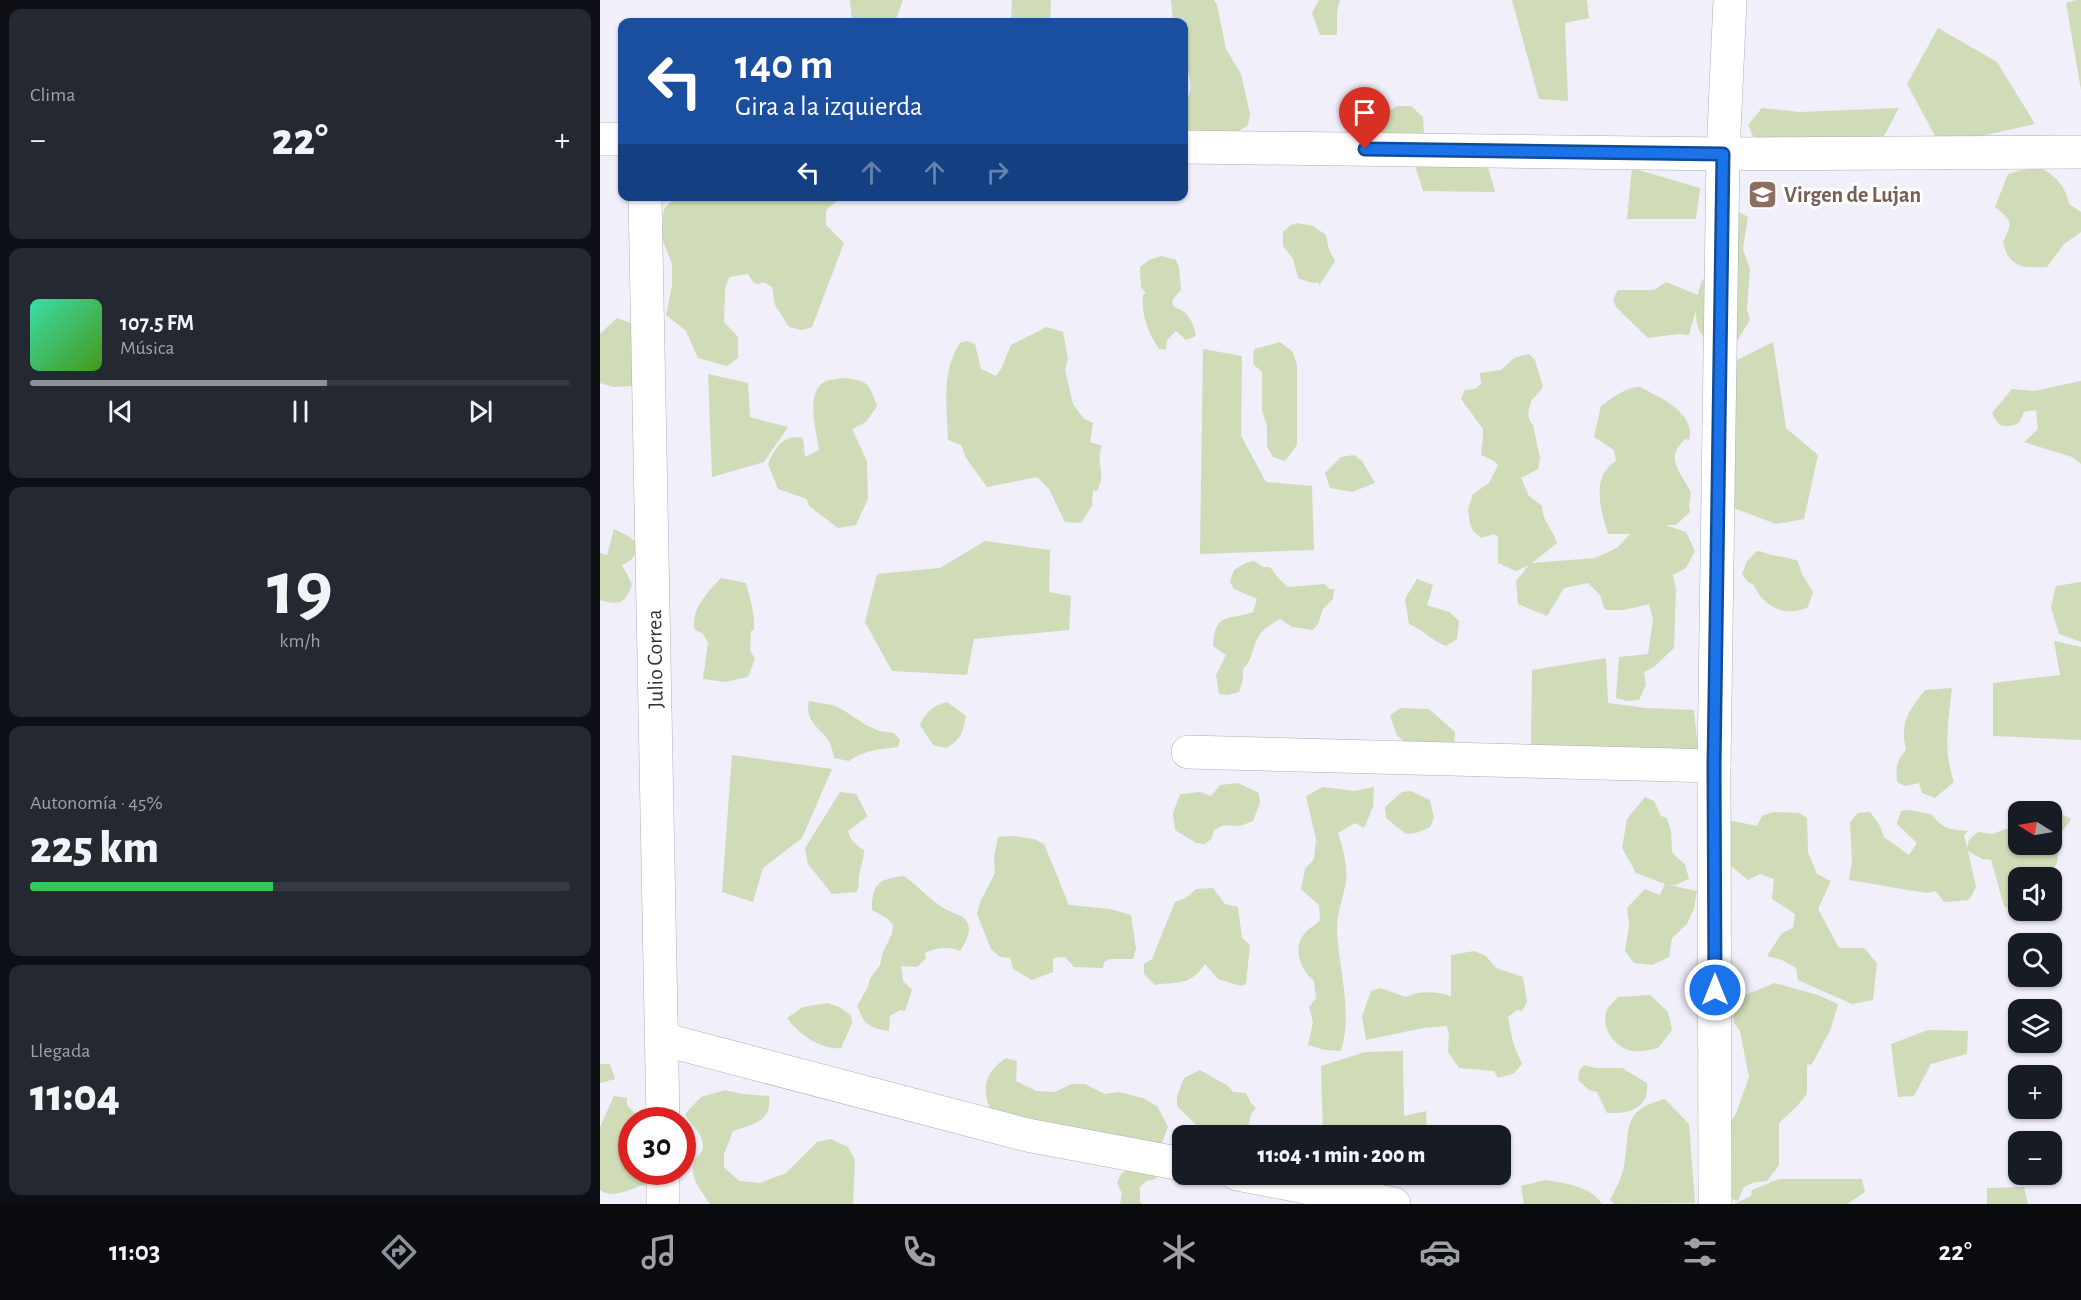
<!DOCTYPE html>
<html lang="es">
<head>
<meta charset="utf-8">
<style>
	body { margin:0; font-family:"Alegreya Sans",sans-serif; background:#242831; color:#f1f3f6; height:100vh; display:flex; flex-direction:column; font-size:22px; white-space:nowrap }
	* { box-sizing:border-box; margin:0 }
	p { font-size:20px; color:#9ea1a6 }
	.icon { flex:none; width:33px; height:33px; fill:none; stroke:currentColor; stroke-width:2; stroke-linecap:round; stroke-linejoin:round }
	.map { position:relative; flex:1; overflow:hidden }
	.side { display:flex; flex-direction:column; gap:9px; padding:9px; background:#0d0f14; width:600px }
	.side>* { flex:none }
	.top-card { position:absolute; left:18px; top:18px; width:570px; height:183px; border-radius:12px; box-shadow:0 2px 4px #0004; background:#1a4fa0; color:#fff; overflow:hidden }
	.needle { width:39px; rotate:281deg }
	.fabs { position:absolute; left:1408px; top:801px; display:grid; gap:12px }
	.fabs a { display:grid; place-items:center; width:54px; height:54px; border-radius:12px; background:#171b24; box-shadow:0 2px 4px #0004; font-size:30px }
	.speed { position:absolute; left:18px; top:1107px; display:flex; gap:12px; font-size:30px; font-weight:700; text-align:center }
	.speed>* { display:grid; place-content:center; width:78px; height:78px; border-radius:50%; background:#171b24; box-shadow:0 2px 4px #0004; line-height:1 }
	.speed .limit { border:9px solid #d22; background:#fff; color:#111 }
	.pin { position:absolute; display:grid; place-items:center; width:51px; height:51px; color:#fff; margin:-62px -26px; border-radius:50% 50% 50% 0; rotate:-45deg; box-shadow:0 0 6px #0007 }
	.pin .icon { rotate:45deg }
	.me { position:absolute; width:66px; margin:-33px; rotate:0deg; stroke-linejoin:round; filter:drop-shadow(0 0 4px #0008) }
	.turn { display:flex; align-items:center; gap:21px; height:126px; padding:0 18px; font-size:27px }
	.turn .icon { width:78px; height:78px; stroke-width:2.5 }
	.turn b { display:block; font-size:42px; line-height:51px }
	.lanes { display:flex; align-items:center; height:57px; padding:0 18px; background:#0003; justify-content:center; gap:30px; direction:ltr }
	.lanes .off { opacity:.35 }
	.big { font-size:45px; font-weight:800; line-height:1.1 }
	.side .card { flex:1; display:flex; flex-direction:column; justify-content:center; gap:9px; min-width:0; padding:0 21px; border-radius:12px; background:#242831 }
	.side .dial { align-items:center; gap:0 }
	.dial b { font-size:78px; line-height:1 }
	.song { display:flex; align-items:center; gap:18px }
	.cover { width:72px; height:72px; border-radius:9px; background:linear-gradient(135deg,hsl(160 70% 55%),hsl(100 70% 35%)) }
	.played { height:6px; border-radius:3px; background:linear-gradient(90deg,#8c9099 55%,#363941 55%) }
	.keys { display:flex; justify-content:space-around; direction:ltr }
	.heat { display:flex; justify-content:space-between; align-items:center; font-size:33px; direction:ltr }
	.charge { height:9px; border-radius:4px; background:linear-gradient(90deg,#34c759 45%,#363941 0) }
	.trip { position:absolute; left:572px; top:1125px; width:339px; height:60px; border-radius:12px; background:#171b24; box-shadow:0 2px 4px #0004; font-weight:800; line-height:60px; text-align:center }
	.menu { display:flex; height:96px; justify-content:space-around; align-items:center; background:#090b0e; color:#9ea1a6 }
	.menu .icon { width:42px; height:42px }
	.menu .current { color:#8c9099 }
	.menu b { font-size:27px; color:#f1f3f6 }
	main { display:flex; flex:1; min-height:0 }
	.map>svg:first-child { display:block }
	.green { fill:#d0dbb7 }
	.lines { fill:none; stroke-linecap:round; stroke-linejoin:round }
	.minor-casing { stroke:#afaeb8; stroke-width:34 }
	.minor { stroke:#fff; stroke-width:33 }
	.route-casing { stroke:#114b97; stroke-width:15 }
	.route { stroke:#1a73e8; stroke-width:10 }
	.labels { text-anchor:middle; stroke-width:6; stroke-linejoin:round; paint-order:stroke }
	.education-label { font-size:22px; font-weight:bold; fill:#785e54; stroke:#fff; text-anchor:start }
	.street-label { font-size:22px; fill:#36363a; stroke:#fff }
</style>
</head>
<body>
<main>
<section class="side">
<div class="card"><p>Clima</p>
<div class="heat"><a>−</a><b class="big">22°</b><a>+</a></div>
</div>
<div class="card">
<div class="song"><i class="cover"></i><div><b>107.5 FM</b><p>Música</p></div></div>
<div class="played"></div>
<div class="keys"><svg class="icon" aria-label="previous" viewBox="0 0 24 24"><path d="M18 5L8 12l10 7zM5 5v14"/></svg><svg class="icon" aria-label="pause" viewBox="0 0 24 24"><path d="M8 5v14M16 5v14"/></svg><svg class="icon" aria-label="next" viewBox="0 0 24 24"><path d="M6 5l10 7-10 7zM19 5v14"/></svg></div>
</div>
<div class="card dial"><b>19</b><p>km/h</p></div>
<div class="card"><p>Autonomía · 45%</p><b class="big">225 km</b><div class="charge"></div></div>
<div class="card"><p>Llegada</p><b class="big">11:04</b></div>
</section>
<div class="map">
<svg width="1481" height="1204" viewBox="0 0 1481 1204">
	<rect width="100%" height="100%" fill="#f0effa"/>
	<g class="green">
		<polygon points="250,0 303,0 295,22 252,22"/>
		<polygon points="412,0 451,0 450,22 411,22"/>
		<path d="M571,0h43l3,5 9,44 15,25 9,40 -2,11 -14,9 -50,-2v-32c12,-7 5,-23 3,-35l-3,-3v-40h-11z"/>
		<polygon points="719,0 740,0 737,11 737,35 720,35 712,13"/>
		<polygon points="912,0 987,0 989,18 965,23 968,101 939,99"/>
		<polygon points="1476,0 1481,0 1481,90 1466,3"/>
		<polygon points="1338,28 1397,62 1435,124 1340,145 1307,84"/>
		<polygon points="797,106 811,106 823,117 824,134 782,140 779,131 781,116"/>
		<polygon points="1162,108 1199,112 1299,108 1278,147 1167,147 1153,136 1148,125"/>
		<polygon points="810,150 883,150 895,192 823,191"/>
		<polygon points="1032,168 1100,188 1096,219 1027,219"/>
		<path d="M1440,168c15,6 27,21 29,36l12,8v20l-17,12 -17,23c-25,1 -38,1 -44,-25 10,-20 9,-21 -8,-35l13,-33 14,-4z"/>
		<polygon points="75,197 242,197 226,210 226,225 244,243 212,327 202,330 189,327 175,305 172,287 163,282 159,284 154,283 148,274 129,277 125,290 124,322 138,337 138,358 127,366 98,358 86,331 66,315 72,286 72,264 61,236 64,209"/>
		<path d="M1139,212l9,5 -5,32 7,20 -3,40 3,11 -22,35c-20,-14 -33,-18 -32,-45l-7,25 -11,-1 -30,4 -32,-31 -3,-8 5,-9h36l12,-8 32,13 3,-13 26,-31 4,-34z"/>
		<polygon points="697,223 713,226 726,235 729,250 735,261 719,286 719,283 709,282 698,278 693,259 683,246 683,232 691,225"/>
		<path d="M561,256l15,4 3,7 2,23 -8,9 -1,4 3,5c13,2 19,16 21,28l-10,4 -10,-9 -9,9 -1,10 -7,-1c-11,-17 -18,-34 -16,-54l3,-2 -5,-6 -1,-20 9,-7z"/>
		<polygon points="17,318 47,329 33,386 13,387 0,383 0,334"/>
		<path d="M447,327l16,5 5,27 -3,11 8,34 11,15 9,4 -3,19 12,4c-7,19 5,25 -5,45l-4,-1 -1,16 -11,17 -16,-1 -16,-33 -12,-12 -50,10 -21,-29 -5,-13 -13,-5c-1,-32 -7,-69 12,-97l7,-2 8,3 6,25 15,7 5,-7 10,-24z"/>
		<polygon points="680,342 693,352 697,366 697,445 685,461 673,457 667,446 667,426 662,410 662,372 653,364 654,349"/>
		<polygon points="1173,342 1186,428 1218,455 1204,519 1176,524 1123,504 1129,364"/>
		<polygon points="603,349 642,356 641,436 666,482 712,486 714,550 600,554"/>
		<path d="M929,354l6,6 8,27 -8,10 -3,2c-3,9 -7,18 1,26l7,33 -2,11 -17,9 8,18 13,10c0,15 11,24 15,37l-25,20 63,-5 22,-10 13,-14h-22c-7,-23 -18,-57 8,-73l-2,-11 -20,-13 7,-31c10,-7 24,-19 38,-19 5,1 12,6 16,8 17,8 40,24 34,45l-4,-1c-3,4 -7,7 -9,12 -6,14 10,29 15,42l-2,12 1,7 -14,13h-11l21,7 9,19 -9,17 -13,7 3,15 -2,58 -20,19 -10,5 2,13 -7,15 -11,1 -12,-3 3,-41 29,-3 5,-35 -4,-15 -25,6h-19l-5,-15 -12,-12 -24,5 -17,28 -29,-12 -2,-23 13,-16 -13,6 -18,-8v-26l-4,-3 -13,4 -8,-7 -3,-8 -2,-14 5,-15 16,-11 9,-18 -4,-4 -13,-6 2,-17v-9l-22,-30 4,-9 10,-1 6,-5 -1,-11 21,-3 13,-12z"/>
		<polygon points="108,374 148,383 150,417 188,427 164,462 112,477"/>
		<path d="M244,378c24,2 25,6 33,28l-11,16 -14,7 15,32 1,38 -12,26 -18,3 -29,-22 -2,-7 -29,-10 -10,-25c7,-16 15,-30 35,-26l2,19 14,-7c-2,-17 -16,-63 10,-70 5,-1 10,-1 15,-2z"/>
		<path d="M1481,381v83l-9,-7 -48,-15 14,-13 -2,-19 -12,2 -5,11c-14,6 -21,4 -27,-10l20,-24 22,2z"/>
		<polygon points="754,455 762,461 775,483 752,492 730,488 725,473 741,457"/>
		<path d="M14,529l14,7 13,10 -10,14 -9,5 10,19c-6,19 -12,22 -32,16v-47l7,2z"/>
		<polygon points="385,541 450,550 449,592 471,596 469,630 374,639 367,675 292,671 265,622 277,574 340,568"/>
		<path d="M1157,551c6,0 9,3 15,4 9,2 16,2 26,6l4,13 11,18 -5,15c-22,11 -45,0 -54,-22l-6,-3 -6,-8 5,-13z"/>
		<path d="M654,561l9,6h7l9,12 9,8 37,-3 4,5h5l-1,10 -10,10 -5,15 -5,6 -21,-3 -12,-8c-7,4 -15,9 -20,15 -8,11 -6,25 -17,35v10l-4,13 -11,3 -9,-1 -3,-19 10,-20 -13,-9c2,-35 15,-25 40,-34l4,-13 -23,-10 -4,-7 4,-12 12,-7z"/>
		<path d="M121,578l25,5c4,16 9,30 8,47l-3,1 -1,19 5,9 -7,18 -23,5 -22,-3 5,-36 -5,-9 -8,-4c-5,-21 13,-38 26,-52z"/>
		<path d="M817,579l16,6 -6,20 22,7 10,9 -2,18 -11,7c-14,-5 -22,-16 -37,-22l-4,-25z"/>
		<polygon points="1481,582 1481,642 1459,634 1451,607 1456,586"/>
		<polygon points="1454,641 1481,647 1481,740 1393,736 1393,683 1460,675"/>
		<polygon points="1006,658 1008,703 1046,708 1094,710 1098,752 931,745 932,670"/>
		<path d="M1352,688c-4,33 -9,63 2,94l-19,16 -13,-5 -3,-10 -14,3 -8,-4c-1,-15 -1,-21 9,-32 -6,-29 2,-38 19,-60z"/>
		<path d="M209,701l23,4 11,5 23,15 13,6 15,2 6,7 -2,7c-18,2 -34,3 -49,14l-15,-3c-1,-4 -2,-11 -4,-15 -8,-15 -26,-20 -21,-42z"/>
		<path d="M347,702l19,14c-3,16 -5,24 -20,32l-13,-3 -13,-20c6,-14 13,-19 27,-23z"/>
		<polygon points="801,708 829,709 855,732 854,745 811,748 796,734 790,715"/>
		<polygon points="132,755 232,769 202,838 163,868 153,902 122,892"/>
		<polygon points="638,783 659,793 660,803 653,821 640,826 624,825 614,830 612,838 605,844 596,843 575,830 573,813 580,794 600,792 611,796 620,785"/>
		<path d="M723,787l32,4 19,-4 -1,20 -9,21 -9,-5 -17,10c5,15 10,34 8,49 -3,16 -10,34 -9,50 2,38 16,81 4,119l-16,-1 -17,-5 5,-23 -4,-15 7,-9 -2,-17c-14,-11 -22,-33 -9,-48 4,-5 11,-8 15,-13l-1,-15 -18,-16 4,-20 9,-10 1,-9 1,-11 -10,-43z"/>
		<polygon points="811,791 830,800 834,818 830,827 816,833 806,834 786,818 785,807 802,792"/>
		<path d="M240,792l16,2 12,23c-5,1 -14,11 -20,14 2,10 8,14 16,19 0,10 -4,17 -5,26 -1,7 1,9 -3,16l-24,2 -24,-30 -3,-16z"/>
		<polygon points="1045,797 1054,801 1061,816 1067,818 1071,831 1072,851 1076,857 1085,864 1089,879 1075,885 1069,885 1097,891 1094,908 1087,924 1072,938 1069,957 1052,965 1034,963 1025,951 1029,926 1027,908 1045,889 1060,895 1065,884 1036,873 1022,848 1027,819"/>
		<path d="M1445,809h6l20,10c-3,6 -8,10 -11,16 -5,14 3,23 -9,38 2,9 4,19 6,28l-5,5v-28h-33v32l27,1c-16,9 -27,2 -42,-5l-13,-46 -9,-1 -14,-8 8,36 -7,13 -25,2 -8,-11 -10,2 -77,-13 3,-19 -2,-39 8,-9 12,-1 10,14 4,11 25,18 8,-12 -20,-19 4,-13 7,-1 23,4c11,14 19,16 37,17l-4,4 3,13 2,-8 9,-8 15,2 12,-5 14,-1v16h33v-32l-9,-1z"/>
		<polygon points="1173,812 1199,813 1207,818 1208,852 1217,874 1231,881 1218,909 1239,948 1264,948 1277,963 1273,1000 1252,1004 1198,980 1196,968 1182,960 1167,956 1182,933 1193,928 1195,914 1172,899 1174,879 1160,874 1148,880 1114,852 1124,824 1133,821 1157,826 1162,816"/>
		<polygon points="413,836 434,839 444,844 469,905 510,909 531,915 536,948 533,959 510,959 504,962 503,968 474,967 465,957 453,958 453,972 432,980 413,969 410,958 400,957 391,949 377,914 380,902 395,873 394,857 398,837"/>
		<path d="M304,876c14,10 26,24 41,33 7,4 20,6 23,15 3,10 -3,19 -8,27 -12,-5 -23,-3 -35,2l1,5 -9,9 -16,-1 2,15 9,9 -7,21 -5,-1 -10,6 -1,15c-21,-3 -24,-6 -32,-25l11,-19 2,-8 10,-14 3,-13 9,-18 1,-9 -5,-6 -16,-9c0,-26 6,-31 32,-34z"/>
		<path d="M613,888l12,16 13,3 4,31 8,7 -4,39 -5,2 -23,-7 -13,-15c-15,22 -25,17 -50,21l-11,-11v-10l8,-5 23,-57 11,-4 10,-9z"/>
		<path d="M874,951l12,5 10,12 27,9 4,25 -5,9 -5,-1 -9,7 5,26 9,21 -9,10 -15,4 -4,-7 -35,-3 -11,-16 1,-17 -2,-9 -24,2 -57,12 -4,-24 9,-25 9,-3 26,9c15,-7 30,-5 45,-1v-41z"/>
		<polygon points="1175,983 1218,995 1238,1004 1230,1031 1212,1064 1207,1065 1207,1094 1196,1107 1179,1123 1179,1165 1167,1181 1155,1182 1144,1187 1138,1201 1124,1196 1115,1152 1137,1111 1149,1077 1140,1031 1134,1023 1133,1011 1140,997"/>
		<path d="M1050,995l18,17 4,18 -14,18c-9,2 -20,5 -29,2 -16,-4 -30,-26 -21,-42 3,-4 7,-8 10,-11z"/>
		<path d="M228,1003l11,4 12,8 1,8 -11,25c-21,2 -42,-14 -54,-30l16,-11z"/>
		<polygon points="1328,1030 1368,1031 1367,1054 1331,1064 1314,1096 1298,1097 1291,1044"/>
		<polygon points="803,1051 804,1116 826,1111 827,1135 723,1135 721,1066 765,1052"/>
		<path d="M406,1058l11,3 -1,20 20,10 19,1 17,-8h13l20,10 14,-2 24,6 14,8 11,21 -5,13 -2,13 -167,-36c-13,-25 -12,-43 12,-59z"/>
		<polygon points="0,1064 10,1064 15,1079 0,1083"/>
		<path d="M984,1065l12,3h26l25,15c3,26 -19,31 -40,30l-10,-21 -8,-2 -11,-10 1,-9z"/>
		<polygon points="600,1070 628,1086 633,1092 646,1093 651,1103 656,1108 651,1114 647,1135 606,1135 577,1106 577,1096 584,1078"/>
		<path d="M125,1090l17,4 27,2c3,26 -16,28 -36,35l-9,23v13l15,14 21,2 26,-10 31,-31 14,-3 17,8 7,13 -2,44h-143c-8,-13 -21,-25 -16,-42 2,-6 9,-9 9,-16 0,-14 -13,-21 -18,-32l16,-17z"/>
		<path d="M14,1096l13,2v7l15,15h-10v52h14v12c-15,4 -32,16 -46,6v-63z"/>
		<path d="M1065,1099l24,25 6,79 -80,1 -5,-4c5,-10 12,-22 14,-34 7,-38 -4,-55 41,-67z"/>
		<path d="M529,1170l26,3 1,6 -10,2 -6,6v14l2,3h-22l2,-11 -5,-9c2,-7 4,-12 12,-14z"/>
		<polygon points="1179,1179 1262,1179 1265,1192 1247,1204 1134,1204 1151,1196 1152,1190"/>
		<path d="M945,1180c19,3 46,6 57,24h-78l-3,-18z"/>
		<polygon points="1424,1187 1428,1204 1387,1204 1387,1188"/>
	</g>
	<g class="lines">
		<defs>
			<g id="minor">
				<polyline points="0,139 22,139"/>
				<polyline points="584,147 1123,154 1481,152"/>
				<polyline points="45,196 63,1120"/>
				<polyline points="588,752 1114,766"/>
				<polyline points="62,1039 427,1135 582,1164"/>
				<polyline points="63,1172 63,1204"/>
				<polyline points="637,1174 794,1204"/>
				<polyline points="1115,1204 1114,766 1123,154 1130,0"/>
			</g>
		</defs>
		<use href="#minor" class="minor-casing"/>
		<use href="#minor" class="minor"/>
	</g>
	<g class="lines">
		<defs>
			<polyline id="route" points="765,149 1123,154 1114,766 1115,990"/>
		</defs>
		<use href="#route" class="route-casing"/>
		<use href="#route" class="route"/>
	</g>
	<defs>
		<symbol id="school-square" viewBox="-11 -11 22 22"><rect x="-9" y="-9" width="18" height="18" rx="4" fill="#8d6e63" stroke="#fff"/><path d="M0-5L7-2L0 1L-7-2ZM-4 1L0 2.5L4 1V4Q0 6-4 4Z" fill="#fff"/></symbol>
	</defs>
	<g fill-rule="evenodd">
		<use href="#school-square" x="1146" y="178" width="33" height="33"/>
	</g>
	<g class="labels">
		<g class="education-label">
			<text x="1184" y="202">Virgen de Lujan</text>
		</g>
		<g class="street-label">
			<text transform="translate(54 659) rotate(-91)" y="8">Julio Correa</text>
		</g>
	</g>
</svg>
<div class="fabs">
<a><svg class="needle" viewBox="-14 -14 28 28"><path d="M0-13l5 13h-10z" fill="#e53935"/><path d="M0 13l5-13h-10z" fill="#9ea1a6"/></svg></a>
<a><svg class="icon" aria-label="sound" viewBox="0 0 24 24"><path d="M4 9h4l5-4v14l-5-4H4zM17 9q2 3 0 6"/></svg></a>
<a><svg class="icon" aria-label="search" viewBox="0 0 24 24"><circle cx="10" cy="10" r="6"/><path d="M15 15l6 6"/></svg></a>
<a><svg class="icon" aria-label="layers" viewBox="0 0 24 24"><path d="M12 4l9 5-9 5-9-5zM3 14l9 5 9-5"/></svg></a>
<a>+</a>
<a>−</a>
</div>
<div class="speed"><div class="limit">30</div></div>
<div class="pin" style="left:765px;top:149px;background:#d93025"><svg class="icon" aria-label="arrive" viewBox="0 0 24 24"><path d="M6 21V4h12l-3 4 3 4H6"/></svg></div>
<svg class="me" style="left:1115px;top:990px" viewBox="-20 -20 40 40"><circle r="17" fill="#1a73e8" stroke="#fff" stroke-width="3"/><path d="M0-11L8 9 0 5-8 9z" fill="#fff"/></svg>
<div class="trip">11:04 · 1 min · 200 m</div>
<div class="top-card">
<div class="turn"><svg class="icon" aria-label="left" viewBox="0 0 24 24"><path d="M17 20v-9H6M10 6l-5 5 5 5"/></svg><div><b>140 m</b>Gira a la izquierda</div></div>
<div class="lanes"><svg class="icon" aria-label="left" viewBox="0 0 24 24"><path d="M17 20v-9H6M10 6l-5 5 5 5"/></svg><svg class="icon off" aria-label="ahead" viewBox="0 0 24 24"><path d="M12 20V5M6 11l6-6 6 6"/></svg><svg class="icon off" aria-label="ahead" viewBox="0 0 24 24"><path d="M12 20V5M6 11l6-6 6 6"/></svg><svg class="icon off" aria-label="right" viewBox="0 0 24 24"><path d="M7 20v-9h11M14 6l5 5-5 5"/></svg></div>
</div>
</div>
</main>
<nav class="menu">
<b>11:03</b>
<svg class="icon current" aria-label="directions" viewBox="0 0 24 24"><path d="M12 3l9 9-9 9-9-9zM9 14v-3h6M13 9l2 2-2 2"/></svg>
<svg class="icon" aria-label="music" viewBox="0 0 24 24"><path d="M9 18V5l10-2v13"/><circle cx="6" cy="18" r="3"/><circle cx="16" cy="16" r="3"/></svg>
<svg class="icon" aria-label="phone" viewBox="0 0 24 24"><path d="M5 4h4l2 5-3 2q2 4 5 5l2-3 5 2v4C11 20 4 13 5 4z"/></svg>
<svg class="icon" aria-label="climate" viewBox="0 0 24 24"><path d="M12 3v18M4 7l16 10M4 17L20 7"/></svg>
<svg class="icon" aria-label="car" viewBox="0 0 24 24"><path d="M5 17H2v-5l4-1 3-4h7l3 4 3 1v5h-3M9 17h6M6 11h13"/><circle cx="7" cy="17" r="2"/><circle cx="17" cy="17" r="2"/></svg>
<svg class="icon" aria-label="filters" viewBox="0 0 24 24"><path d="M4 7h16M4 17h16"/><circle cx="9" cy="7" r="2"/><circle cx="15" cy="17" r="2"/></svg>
<b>22°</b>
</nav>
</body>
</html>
